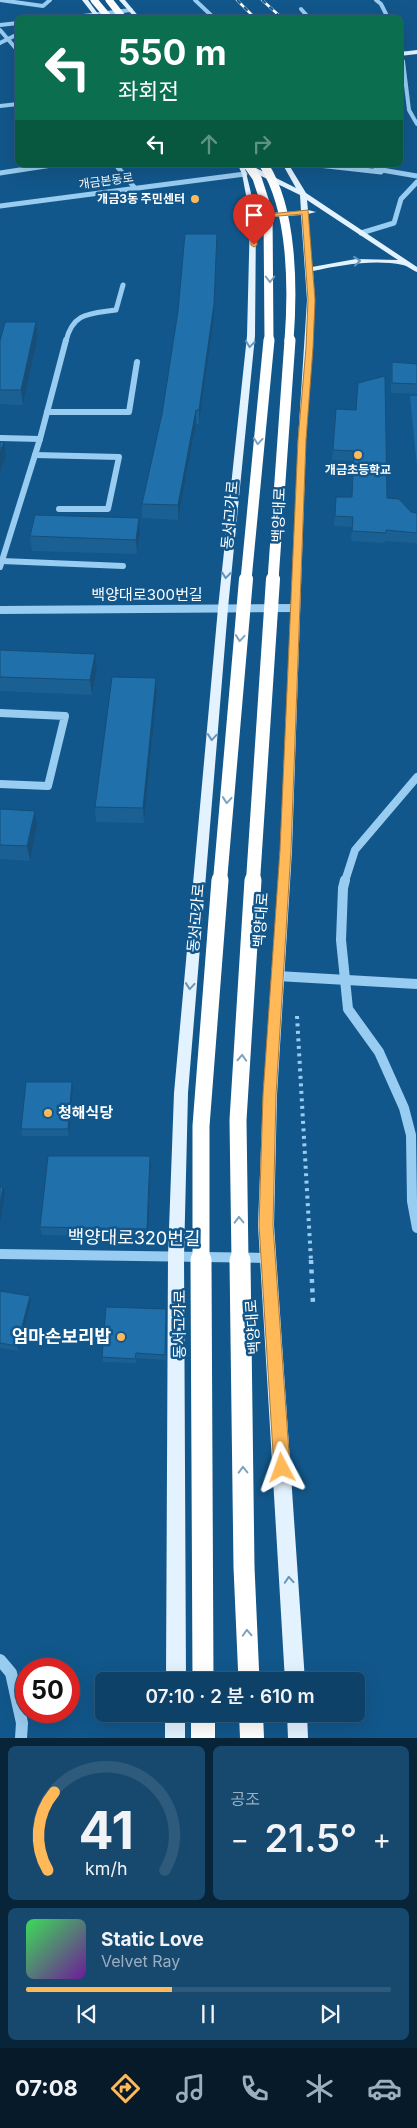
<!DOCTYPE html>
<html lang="ko">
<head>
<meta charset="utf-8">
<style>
	body { margin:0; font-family:Inter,"Noto Sans KR",sans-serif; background:#17486e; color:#f1f3f6; height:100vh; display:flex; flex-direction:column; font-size:19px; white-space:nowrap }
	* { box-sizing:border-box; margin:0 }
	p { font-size:16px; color:#9bafc0 }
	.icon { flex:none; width:28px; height:28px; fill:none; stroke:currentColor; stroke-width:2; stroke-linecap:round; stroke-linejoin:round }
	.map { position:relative; height:1738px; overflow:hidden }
	.sheet { display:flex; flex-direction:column; gap:8px; padding:8px; background:#082439; flex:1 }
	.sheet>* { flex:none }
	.top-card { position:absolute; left:15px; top:15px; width:388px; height:152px; border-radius:8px; box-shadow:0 5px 20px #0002,0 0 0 1px #2e5a7c; background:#0b6e4f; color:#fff; overflow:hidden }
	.speed { position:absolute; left:15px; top:1658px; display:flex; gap:10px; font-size:25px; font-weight:700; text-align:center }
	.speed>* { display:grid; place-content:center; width:65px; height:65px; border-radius:50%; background:#0e4168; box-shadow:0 5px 20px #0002,0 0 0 1px #2e5a7c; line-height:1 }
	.speed .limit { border:8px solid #d22; background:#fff; color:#111 }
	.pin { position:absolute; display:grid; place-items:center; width:42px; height:42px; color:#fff; margin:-51px -21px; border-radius:50% 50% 50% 0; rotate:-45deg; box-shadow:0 0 5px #0007 }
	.pin .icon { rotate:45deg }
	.me { position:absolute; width:55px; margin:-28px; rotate:356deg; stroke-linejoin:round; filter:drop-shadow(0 0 4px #0008) }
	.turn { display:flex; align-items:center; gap:18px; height:105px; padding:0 20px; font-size:22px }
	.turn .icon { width:65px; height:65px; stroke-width:2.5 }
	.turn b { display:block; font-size:35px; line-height:42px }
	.lanes { display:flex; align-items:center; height:48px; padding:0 20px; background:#0003; justify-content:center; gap:25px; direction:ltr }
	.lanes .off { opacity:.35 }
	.big { font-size:38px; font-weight:600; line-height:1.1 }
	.sheet .widget { flex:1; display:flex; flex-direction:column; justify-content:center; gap:8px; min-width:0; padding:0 18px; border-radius:8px; background:#17486e }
	.sheet .dial { align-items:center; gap:0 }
	.dial svg { height:130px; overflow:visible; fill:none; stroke:#2e5a7c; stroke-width:7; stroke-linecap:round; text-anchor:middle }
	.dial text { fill:#f1f3f6; stroke:none }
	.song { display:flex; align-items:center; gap:15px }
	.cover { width:60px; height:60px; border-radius:8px; background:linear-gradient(135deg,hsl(130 70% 55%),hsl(280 70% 35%)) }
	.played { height:5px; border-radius:2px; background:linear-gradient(90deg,#ffb959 40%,#2e5a7c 40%) }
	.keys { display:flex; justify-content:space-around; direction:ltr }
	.heat { display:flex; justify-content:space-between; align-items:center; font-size:28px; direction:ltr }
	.sheet .tiles { flex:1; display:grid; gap:8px; grid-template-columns:1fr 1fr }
	.widget:last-child { grid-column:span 2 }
	.trip { position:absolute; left:95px; top:1672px; width:270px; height:50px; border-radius:8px; background:#0e4168; box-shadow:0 5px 20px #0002,0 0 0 1px #2e5a7c; font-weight:600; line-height:50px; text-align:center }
	.menu { display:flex; height:80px; justify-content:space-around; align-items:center; background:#061a2a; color:#9bafc0 }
	.menu .icon { width:35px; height:35px }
	.menu .current { color:#ffb959 }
	.menu b { font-size:22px; color:#f1f3f6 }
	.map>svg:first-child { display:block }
	.green { fill:#1a6ba5 }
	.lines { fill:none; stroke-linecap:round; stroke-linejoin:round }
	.path-far1 { stroke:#99ccf1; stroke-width:4; stroke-dasharray:3 4.5; stroke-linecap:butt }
	.path { stroke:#99ccf1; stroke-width:4.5; stroke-dasharray:4 5.5; stroke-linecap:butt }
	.minor-far5 { stroke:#99ccf1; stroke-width:4 }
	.minor-far4 { stroke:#99ccf1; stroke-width:5 }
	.minor-far3 { stroke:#99ccf1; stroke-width:6 }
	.minor-far2 { stroke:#99ccf1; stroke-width:8 }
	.minor-far1 { stroke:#99ccf1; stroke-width:10 }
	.minor { stroke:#99ccf1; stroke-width:12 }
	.major { fill:#e3f2ff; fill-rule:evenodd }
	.highway { fill:#fff; fill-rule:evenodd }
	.rail-casing { stroke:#fff; stroke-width:2.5 }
	.rail { stroke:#12578b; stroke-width:2; stroke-dasharray:5; stroke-linecap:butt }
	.highway-bridge-far5 { stroke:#fff; stroke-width:7 }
	.highway-bridge-far4 { stroke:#fff; stroke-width:9 }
	.highway-bridge-far3 { stroke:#fff; stroke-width:11 }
	.highway-bridge-far2 { stroke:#fff; stroke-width:14 }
	.highway-bridge-far1 { stroke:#fff; stroke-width:17 }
	.highway-bridge { stroke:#fff; stroke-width:21 }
	.wall { fill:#1b6093 }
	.shaded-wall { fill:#164e78 }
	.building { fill:#1f70ab; stroke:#164e78 }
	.oneway { stroke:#6695b9 }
	.oneway2 { stroke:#7da3bf }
	.route { fill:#ffb959; stroke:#a6783a }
	.poi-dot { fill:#ffb959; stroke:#12578b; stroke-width:2 }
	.labels { text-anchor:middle; stroke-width:5; stroke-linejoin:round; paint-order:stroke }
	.far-street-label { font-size:12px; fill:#fff; stroke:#12578b }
	.far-poi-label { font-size:12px; font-weight:bold; fill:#fff; stroke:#12578b; text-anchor:end }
	.street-label { font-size:15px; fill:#fff; stroke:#12578b }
	.poi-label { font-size:15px; font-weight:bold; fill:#fff; stroke:#12578b; text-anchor:start }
	.near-street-label { font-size:18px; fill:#fff; stroke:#12578b }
	.near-poi-label { font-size:18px; font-weight:bold; fill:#fff; stroke:#12578b; text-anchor:end }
</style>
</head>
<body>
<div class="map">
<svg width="417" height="1738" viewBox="0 0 417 1738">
	<rect width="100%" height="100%" fill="#12578b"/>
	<polygon class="green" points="410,396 417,396 417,466"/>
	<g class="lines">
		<polyline class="path-far1" points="297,1016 311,1261"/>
		<polyline class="path" points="311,1260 313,1304"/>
		<g class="minor-far5">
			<polyline points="0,0 43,6 50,0"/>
			<polyline points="195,0 214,18"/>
			<polyline points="376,0 381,4 388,18"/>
			<polyline points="301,9 309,18"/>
			<polyline points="67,18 131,10"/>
			<polyline points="0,25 18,23"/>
			<polyline points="0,30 18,51"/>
			<polyline points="0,43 18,34"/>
			<polyline points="400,47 403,53"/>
			<polyline points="403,61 409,110 417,124"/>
			<polyline points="0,106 18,104"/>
		</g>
		<g class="minor-far4">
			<polyline points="116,165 134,187"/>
			<polyline points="318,165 381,172"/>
			<polyline points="376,169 417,176"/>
			<polyline points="0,173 52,165"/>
			<polyline points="0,206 245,174"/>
			<polyline points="361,233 394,223 401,199 417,182"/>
			<path d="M66,341c7,-29 24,-27 50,-31l7,-25"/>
		</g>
		<g class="minor-far3">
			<polyline points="47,412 129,412 137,362"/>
			<polyline points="0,438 40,439"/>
			<polyline points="35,455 119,457 108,509 59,509"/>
			<polyline points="2,561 123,566"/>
			<polyline points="0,567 40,439 66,340"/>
		</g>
		<g class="minor-far2">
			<polyline points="0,610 295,608"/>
			<polyline points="0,713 65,716 48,786 0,784"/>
			<polyline points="345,881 355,850 417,777"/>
		</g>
		<g class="minor-far1">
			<polyline points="345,880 343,888 341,940 348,1009 379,1052 404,1108 411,1135 412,1201 417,1228"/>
			<polyline points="277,976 417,984"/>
			<polyline points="0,1254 268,1258"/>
		</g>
		<polyline class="minor" points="0,1660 11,1673 22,1723 21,1738"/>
		<g class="major">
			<polygon points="82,0 88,0 101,18 96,18"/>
			<polygon points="119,0 125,0 140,18 135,18"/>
			<polygon points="417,50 417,54 400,56 400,52"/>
			<path d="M238,165h12l46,23 -13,-23h6l17,28 111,74v5c-5,-2 -9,-6 -14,-7 -29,-6 -62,0 -90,6l2,29 -9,140 -14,410 -15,245 -3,130 31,456h-20l-27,-456 5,-130 17,-245 18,-410 9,-140 -6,-85 -45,3 -1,118 -27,272 -40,485 -4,163 2,425h-20l2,-425 6,-163 44,-485 29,-272 3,-120 -8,-42zM245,168l55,27 1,16 -45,3zM307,200l91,60 -42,-1 -44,8 -4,-53 8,-2 -8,-2z"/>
			<rect x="165" y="1714" width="20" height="24"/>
			<polygon points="287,1714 307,1714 308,1738 288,1738"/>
		</g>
		<g class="highway">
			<rect x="191" y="1714" width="24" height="24"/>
			<polygon points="239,1714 263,1714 264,1738 240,1738"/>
		</g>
		<defs>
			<g id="rail">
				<polyline points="237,0 255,18"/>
				<polyline points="262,0 282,18"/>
			</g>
		</defs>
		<use href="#rail" class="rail-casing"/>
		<use href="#rail" class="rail"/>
		<g class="highway-bridge-far5">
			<polyline points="94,0 109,18"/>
			<polyline points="109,0 123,18"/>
		</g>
		<g class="highway-bridge-far4">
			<polyline points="248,165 257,178 268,212 269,341"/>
			<path d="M264,165c29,45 29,124 25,176"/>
		</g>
		<g class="highway-bridge-far3">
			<polyline points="246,580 269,340"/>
			<polyline points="273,580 290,340"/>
		</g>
		<g class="highway-bridge-far2">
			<polyline points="220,881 246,579"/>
			<polyline points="253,881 273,579"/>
		</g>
		<g class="highway-bridge-far1">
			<polyline points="201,1261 201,1126 220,880"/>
			<polyline points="240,1261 238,1120 253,880"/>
		</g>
		<g class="highway-bridge">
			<polyline points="201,1260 203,1681"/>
			<polyline points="240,1260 244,1567 249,1681"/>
		</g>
	</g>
	<g class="wall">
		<polygon points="217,234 214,318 199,424 196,424 178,520 142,518 142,504"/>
		<polygon points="36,322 38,336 23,405 0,404 0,341"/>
		<polygon points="392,362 417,364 417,394 391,393 391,372"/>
		<polygon points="336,409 387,498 411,512 417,513 417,543 385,541 385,543 351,541 352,527 334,526 336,497 352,497 353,461 332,460"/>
		<polygon points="139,518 140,533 137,554 32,551 30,536"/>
		<polygon points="0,650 97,669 92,695 0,691"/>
		<polygon points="156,678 157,693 144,823 96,822 95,807"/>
		<polygon points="0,809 37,826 30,861 0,859"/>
		<polygon points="73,1089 69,1136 22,1136 21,1129"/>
		<polygon points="150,1156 151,1165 148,1237 42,1235 40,1227"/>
		<polygon points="0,1291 30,1296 31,1301 19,1351 0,1348"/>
		<polygon points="166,1314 166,1360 136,1358 136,1363 103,1362 102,1357"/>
	</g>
	<g class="shaded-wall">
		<polygon points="217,234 214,318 199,424 199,410"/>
		<polygon points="36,322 38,336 23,405 21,390"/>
		<polygon points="196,410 196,424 178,520 178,505"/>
		<polygon points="4,442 6,456 0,472 0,452"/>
		<polygon points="139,518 140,533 137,554 136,540"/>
		<polygon points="95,654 97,669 92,695 90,680"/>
		<polygon points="156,678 157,693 144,823 143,808"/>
		<polygon points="35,811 37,826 30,861 27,846"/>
		<polygon points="72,1082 73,1089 69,1136 68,1129"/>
		<polygon points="150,1156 151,1165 148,1237 147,1229"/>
		<polygon points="3,1187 5,1193 0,1223 0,1205"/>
		<polygon points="30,1296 31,1301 19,1351 17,1346"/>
	</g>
	<g class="building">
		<polygon points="185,234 217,234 214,304 199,410 196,410 178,505 142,504 162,414 178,311"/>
		<polygon points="5,322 36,322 21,390 0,390 0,341"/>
		<polygon points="392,362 417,364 417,384 392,383"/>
		<polygon points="385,376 387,498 399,499 411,512 417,513 417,533 386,530 386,533 352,531 353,517 335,516 336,497 352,497 354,451 333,450 336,409 356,410 358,383"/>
		<polygon points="0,442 4,442 0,452"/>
		<polygon points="35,515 139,518 136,540 30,536"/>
		<polygon points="0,650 95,654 90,680 0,677"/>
		<polygon points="112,677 156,678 143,808 95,807"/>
		<polygon points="0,809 35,811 27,846 0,845"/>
		<polygon points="26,1082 72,1082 68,1129 21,1129"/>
		<polygon points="48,1156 150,1156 147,1229 40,1227"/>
		<polygon points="0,1187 3,1187 0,1205"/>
		<polygon points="0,1291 30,1296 17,1346 0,1343"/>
		<polygon points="106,1307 166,1309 165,1355 136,1353 135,1359 102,1357"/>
	</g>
	<defs><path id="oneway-chevron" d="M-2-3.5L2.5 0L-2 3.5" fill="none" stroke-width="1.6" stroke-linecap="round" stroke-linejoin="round" transform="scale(1.25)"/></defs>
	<g class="oneway">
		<use href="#oneway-chevron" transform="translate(357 261) rotate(-6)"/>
		<use href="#oneway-chevron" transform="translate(250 344) rotate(96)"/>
		<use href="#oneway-chevron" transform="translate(226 575) rotate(96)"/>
		<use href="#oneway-chevron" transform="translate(212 737) rotate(95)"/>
		<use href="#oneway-chevron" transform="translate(190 986) rotate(95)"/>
		<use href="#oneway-chevron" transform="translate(289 1580) rotate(-94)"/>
	</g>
	<g class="oneway2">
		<use href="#oneway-chevron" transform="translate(270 279) rotate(90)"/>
		<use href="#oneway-chevron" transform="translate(258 441) rotate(95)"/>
		<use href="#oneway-chevron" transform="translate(240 638) rotate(95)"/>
		<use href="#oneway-chevron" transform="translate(227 800) rotate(95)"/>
		<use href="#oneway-chevron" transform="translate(242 1058) rotate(-87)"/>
		<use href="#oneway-chevron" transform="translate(239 1220) rotate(-91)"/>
		<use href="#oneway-chevron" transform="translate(243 1470) rotate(-91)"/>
		<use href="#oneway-chevron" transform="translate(247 1633) rotate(-93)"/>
	</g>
	<polygon class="route" points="308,210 315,300 313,348 306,440 291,850 276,1095 273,1225 290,1468 287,1474 282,1476 276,1474 274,1468 259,1225 263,1095 280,850 298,440 306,348 308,300 302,214 256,218 257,245 254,247 251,245 250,216"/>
	<g class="poi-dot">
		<circle cx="195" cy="199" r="5"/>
		<circle cx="358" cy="455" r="5"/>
		<circle cx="48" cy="1113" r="5"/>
		<circle cx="121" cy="1337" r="5"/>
	</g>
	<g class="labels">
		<g class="far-street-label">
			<text transform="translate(106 181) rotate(-8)" y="4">개금본동로</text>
		</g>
		<g class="far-poi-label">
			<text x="185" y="203">개금3동 주민센터</text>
			<text x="358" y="474" text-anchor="middle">개금초등학교</text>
		</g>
		<g class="street-label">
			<text transform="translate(230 515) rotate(-85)" y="5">동서고가로</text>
			<text transform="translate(279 515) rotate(-88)" y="5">백양대로</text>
			<text x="147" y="600">백양대로300번길</text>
			<text transform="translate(196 918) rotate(-85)" y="5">동서고가로</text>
			<text transform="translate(261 920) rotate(-86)" y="5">백양대로</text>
			<text transform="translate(180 1324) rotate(-90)" y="5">동서고가로</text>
			<text transform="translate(253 1327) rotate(-94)" y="5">백양대로</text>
		</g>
		<g class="poi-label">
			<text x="58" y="1118">청해식당</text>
		</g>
		<g class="near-street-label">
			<text transform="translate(134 1238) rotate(1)" y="6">백양대로320번길</text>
		</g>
		<g class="near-poi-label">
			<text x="111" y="1343">엄마손보리밥</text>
		</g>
	</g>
</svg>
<div class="speed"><div class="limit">50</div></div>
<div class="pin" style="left:254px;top:245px;background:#d93025"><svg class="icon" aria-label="arrive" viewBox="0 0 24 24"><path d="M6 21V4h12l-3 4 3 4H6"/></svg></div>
<svg class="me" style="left:282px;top:1468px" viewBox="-20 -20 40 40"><path d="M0-17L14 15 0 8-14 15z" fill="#ffb959" stroke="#fff" stroke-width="4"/></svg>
<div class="trip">07:10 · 2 분 · 610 m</div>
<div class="top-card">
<div class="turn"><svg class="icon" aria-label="left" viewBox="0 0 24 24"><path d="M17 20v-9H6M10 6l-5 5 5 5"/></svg><div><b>550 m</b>좌회전</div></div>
<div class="lanes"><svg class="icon" aria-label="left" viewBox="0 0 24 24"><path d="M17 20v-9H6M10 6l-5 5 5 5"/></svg><svg class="icon off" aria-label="ahead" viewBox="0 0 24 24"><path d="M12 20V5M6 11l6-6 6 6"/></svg><svg class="icon off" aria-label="right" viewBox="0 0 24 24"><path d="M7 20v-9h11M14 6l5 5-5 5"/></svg></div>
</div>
</div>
<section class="sheet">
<div class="tiles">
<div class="widget dial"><svg viewBox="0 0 100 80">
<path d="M14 69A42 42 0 1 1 86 69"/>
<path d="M14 69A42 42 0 0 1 18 21" stroke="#ffb959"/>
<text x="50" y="56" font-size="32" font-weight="700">41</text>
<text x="50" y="72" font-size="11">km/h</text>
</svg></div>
<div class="widget"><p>공조</p>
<div class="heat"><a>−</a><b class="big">21.5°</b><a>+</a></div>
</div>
<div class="widget">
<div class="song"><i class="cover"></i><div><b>Static Love</b><p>Velvet Ray</p></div></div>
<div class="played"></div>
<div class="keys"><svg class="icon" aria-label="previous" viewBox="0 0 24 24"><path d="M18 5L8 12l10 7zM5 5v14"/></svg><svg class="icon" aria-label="pause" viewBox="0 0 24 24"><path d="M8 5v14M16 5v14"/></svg><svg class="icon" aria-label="next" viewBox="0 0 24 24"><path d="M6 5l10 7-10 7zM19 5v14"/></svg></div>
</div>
</div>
</section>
<nav class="menu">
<b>07:08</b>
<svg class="icon current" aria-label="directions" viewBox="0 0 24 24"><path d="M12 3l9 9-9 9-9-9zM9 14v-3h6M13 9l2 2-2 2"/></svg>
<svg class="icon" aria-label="music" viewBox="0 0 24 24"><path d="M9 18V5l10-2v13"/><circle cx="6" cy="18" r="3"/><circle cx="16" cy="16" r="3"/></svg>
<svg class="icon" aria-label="phone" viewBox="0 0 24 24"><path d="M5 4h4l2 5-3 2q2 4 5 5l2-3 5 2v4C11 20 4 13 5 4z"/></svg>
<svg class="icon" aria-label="climate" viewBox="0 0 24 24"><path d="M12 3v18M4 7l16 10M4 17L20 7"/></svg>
<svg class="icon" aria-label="car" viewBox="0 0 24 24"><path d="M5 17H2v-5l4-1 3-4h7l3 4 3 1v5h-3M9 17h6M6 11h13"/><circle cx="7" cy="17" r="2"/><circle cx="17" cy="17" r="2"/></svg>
</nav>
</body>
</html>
